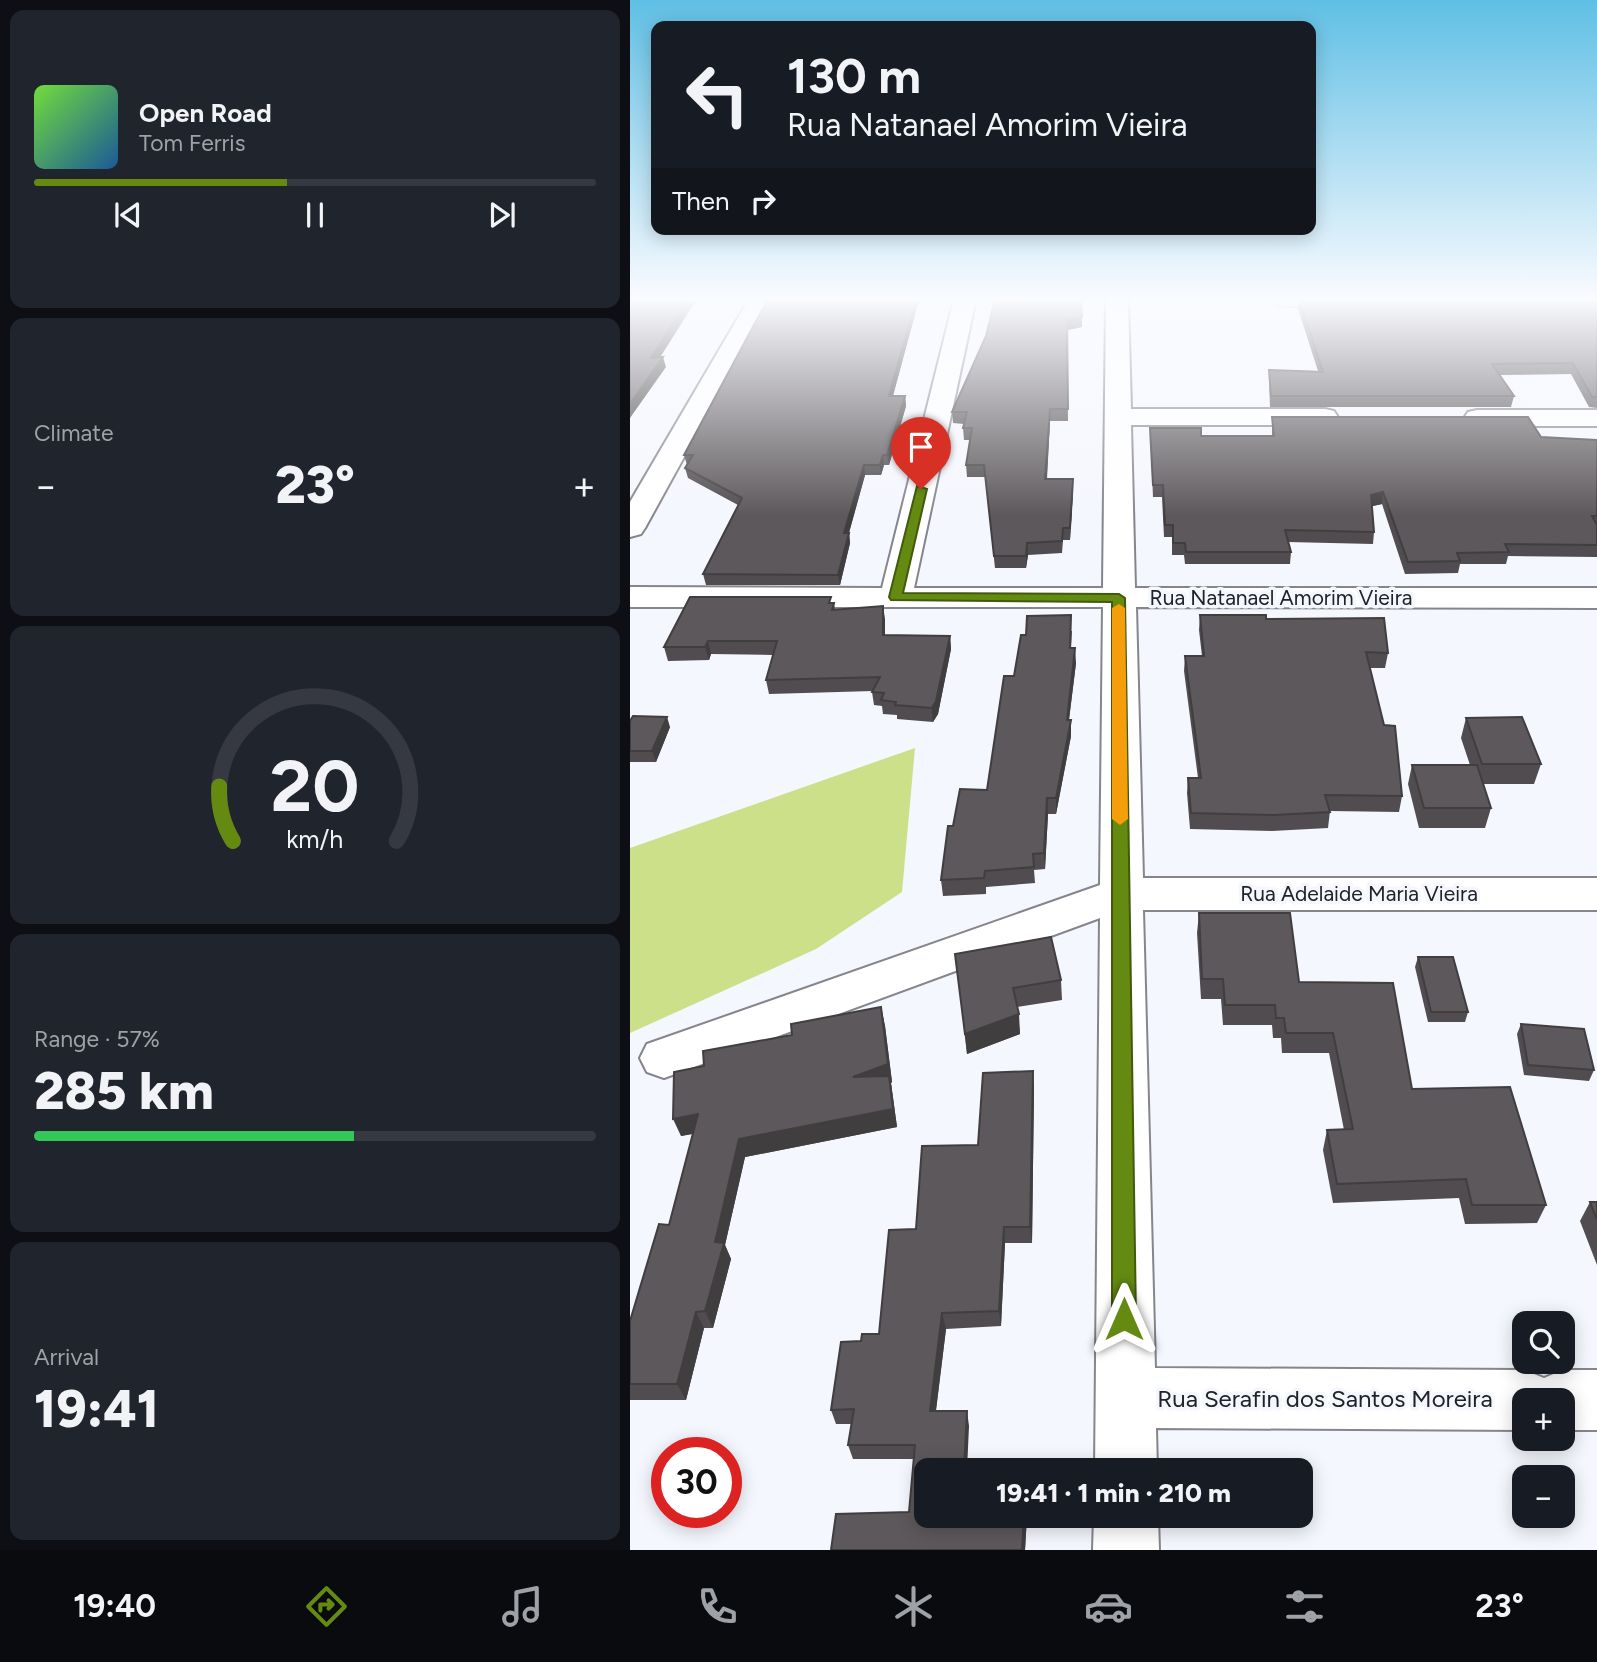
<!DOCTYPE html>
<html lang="en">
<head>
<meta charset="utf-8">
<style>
	body { margin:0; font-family:Figtree,sans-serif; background:#20242c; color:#f1f3f6; height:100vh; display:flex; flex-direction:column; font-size:26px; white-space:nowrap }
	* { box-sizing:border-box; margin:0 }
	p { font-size:23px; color:#9ea1a6 }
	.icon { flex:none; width:38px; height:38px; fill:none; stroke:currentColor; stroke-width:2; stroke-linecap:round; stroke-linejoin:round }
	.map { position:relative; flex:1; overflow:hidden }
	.drawer { display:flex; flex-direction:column; gap:10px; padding:10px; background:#0d0f14; width:630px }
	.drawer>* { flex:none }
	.hud { position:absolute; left:21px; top:21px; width:665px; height:214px; border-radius:14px; box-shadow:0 4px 18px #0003; background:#171b24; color:#f1f3f6; overflow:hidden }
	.tools { position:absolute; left:882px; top:1311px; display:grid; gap:14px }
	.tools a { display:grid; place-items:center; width:63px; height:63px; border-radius:14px; background:#171b24; box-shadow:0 4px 18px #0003; font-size:35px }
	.speed { position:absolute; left:21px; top:1437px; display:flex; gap:14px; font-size:35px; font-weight:700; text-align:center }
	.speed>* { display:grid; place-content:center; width:91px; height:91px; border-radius:50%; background:#171b24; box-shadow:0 4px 18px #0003; line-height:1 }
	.speed .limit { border:10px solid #d22; background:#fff; color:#111 }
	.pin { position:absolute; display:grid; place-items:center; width:60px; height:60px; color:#fff; margin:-72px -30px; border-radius:50% 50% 50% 0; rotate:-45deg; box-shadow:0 0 7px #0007 }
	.pin .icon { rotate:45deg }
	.me { position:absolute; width:77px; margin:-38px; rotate:0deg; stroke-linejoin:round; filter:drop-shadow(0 0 5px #0008) }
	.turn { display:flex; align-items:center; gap:24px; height:147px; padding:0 21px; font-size:32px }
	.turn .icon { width:91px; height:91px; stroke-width:2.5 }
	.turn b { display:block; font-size:49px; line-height:60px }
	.then { display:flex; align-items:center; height:66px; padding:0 21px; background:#0003; gap:14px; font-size:26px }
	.big { font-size:52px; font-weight:800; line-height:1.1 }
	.drawer .card { flex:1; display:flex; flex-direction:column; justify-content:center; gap:10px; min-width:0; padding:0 24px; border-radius:14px; background:#20242c }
	.drawer .dial { align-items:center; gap:0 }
	.dial svg { height:182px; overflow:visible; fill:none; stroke:#363941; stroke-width:7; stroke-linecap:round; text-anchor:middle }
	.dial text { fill:#f1f3f6; stroke:none }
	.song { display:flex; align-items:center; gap:21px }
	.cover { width:84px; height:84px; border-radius:10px; background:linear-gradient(135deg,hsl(100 70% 55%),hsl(210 70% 35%)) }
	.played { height:7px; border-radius:4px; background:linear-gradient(90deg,#648a12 45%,#363941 45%) }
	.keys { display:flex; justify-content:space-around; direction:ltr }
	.heat { display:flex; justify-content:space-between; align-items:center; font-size:38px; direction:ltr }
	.charge { height:10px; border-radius:5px; background:linear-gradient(90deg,#34c759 57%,#363941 0) }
	.trip { position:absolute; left:284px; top:1458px; width:399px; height:70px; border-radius:14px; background:#171b24; box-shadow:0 4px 18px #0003; font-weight:800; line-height:70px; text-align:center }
	.dock { display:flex; height:112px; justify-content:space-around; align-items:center; background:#090b0e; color:#9ea1a6 }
	.dock .icon { width:49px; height:49px }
	.dock .selected { color:#648a12 }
	.dock b { font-size:32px; color:#f1f3f6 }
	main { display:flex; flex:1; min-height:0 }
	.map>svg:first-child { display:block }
	.green { fill:#ccdf89 }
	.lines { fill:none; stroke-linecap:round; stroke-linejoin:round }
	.minor-casing { stroke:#84868c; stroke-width:4 }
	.minor { fill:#fff; fill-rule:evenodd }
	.wall { fill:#504c4f }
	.shaded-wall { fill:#413e40 }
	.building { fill:#5d585c; stroke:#413e40; stroke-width:2 }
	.route { fill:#648a12; stroke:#415a0c; stroke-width:2 }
	.slow { fill:#f59e0b }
	.labels { text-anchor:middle; stroke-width:7; stroke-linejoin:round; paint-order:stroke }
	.street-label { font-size:21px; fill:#212224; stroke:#f5f7fe }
	.near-street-label { font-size:24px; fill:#212224; stroke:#f5f7fe }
</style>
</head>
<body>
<main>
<section class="drawer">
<div class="card">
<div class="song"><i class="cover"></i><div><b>Open Road</b><p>Tom Ferris</p></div></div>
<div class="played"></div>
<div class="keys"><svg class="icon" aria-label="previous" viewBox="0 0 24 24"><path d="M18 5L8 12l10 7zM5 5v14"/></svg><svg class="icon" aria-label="pause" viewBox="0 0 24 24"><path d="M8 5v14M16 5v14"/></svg><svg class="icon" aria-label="next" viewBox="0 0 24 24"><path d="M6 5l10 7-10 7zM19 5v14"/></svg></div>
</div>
<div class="card"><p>Climate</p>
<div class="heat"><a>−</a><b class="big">23°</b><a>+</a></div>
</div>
<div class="card dial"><svg viewBox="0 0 100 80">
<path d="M14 69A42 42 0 1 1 86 69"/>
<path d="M14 69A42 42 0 0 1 8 45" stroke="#648a12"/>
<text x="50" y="56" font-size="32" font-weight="700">20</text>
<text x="50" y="72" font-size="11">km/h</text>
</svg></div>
<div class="card"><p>Range · 57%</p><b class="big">285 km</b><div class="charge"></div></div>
<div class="card"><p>Arrival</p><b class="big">19:41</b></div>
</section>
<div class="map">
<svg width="967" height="1550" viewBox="0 0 967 1550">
	<rect width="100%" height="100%" fill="#f5f7fe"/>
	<polygon class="green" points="285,748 272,892 186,949 0,1033 0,848"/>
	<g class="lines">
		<defs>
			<g id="minor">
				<polygon points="119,299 141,299 15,528 11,534 0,537 0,502"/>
				<polygon points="324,299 346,299 284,588 473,588 476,299 498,299 501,409 695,409 704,411 708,417 704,423 695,425 501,425 505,588 967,588 967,608 506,607 513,878 967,878 967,910 513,910 525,1368 894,1370 914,1378 933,1370 967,1370 967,1430 933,1430 933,1400 894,1400 894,1430 526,1428 527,1470 465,1470 470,918 34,1078 17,1072 10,1058 17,1044 470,885 473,607 0,607 0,587 252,588"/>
				<polygon points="643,299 731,299 728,304 720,306 654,306 646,304"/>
				<polygon points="836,299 967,299 967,307 847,306 839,304"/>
				<polygon points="847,410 967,410 967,426 847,426 838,424 834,418 838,412"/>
				<polygon points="464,1516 528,1516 529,1550 463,1550"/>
			</g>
		</defs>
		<use href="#minor" class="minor-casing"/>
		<use href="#minor" class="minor"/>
	</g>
	<g class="wall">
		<polygon points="669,299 967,300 967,408 959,407 941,374 869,375 884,396 881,407 640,407 639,381 639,370 688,371 668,309"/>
		<polygon points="287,307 263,396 275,396 276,406 259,465 254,465 251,475 235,475 219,533 220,543 210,585 76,585 73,574 108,505 58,478 55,468 57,465 54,455"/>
		<polygon points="452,327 437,330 438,421 420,421 417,479 443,491 440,540 433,540 432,553 398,555 396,568 365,568 355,477 337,477 336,465 340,440 334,440 333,428 334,424 323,423 322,412 356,336"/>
		<polygon points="642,417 911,437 967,440 967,557 878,556 876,564 830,564 828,573 775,574 752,504 742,506 744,532 743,544 658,542 661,552 660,564 555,564 554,555 542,555 542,537 534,537 532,497 523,497 520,428 571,436 642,436"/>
		<polygon points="202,603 204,603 205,609 255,619 255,635 320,636 321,649 308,714 303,722 267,719 267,715 253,714 252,706 244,705 242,692 243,691 139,694 136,680 143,655 81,654 79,660 38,661 34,647"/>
		<polygon points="570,615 636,619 758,653 755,668 740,668 772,796 769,812 700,811 698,828 642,831 560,829 557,793 558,778 568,778 554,671 555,656 572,656 569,630"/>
		<polygon points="442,631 441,648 446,663 439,720 441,720 441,736 426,814 418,814 415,869 404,870 405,883 356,887 356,894 313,896 311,880 323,826 357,790 384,676 396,635"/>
		<polygon points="836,718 911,764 904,784 853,784 861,808 855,828 789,828 778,784 782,765 840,765 831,738"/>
		<polygon points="0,721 40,727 26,762 0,762"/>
		<polygon points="569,913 669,982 782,1089 916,1205 907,1223 835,1224 829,1198 703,1203 693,1150 697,1130 714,1130 699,1053 652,1053 651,1038 643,1038 642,1025 593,1025 591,999 571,999 567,933"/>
		<polygon points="325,954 431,980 432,1000 387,1007 390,1034 337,1054"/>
		<polygon points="788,957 838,1012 835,1022 798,1022 785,967"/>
		<polygon points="251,1007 255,1026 262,1082 261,1083 267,1127 115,1157 95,1245 101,1259 83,1328 74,1328 56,1400 0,1400 0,1321 39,1225 63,1134 51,1136 74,1066 162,1035"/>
		<polygon points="891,1024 964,1070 959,1081 894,1075 887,1034"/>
		<polygon points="403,1071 404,1088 402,1243 375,1243 371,1326 316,1329 306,1411 339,1426 296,1516 397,1516 395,1550 201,1550 279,1512 284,1459 223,1459 218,1445 221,1424 206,1424 201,1410 231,1341 249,1334 286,1229"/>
		<polygon points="960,1202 967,1202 967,1265 950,1221"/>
	</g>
	<g class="shaded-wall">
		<polygon points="59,299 67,299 24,367 21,358"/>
		<polygon points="286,299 291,299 287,307 260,406 259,396"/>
		<polygon points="452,317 452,327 437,330 438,421 437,319"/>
		<polygon points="33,357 36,367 0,418 0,404"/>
		<polygon points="275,396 276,406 259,465 257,455"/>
		<polygon points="420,409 420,421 416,491 415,479"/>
		<polygon points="253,455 254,465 251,475 250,465"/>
		<polygon points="234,465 235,475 216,543 214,533"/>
		<polygon points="443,479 443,491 440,540 440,528"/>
		<polygon points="753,492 752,504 739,507 741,495"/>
		<polygon points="219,533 220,543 210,585 208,575"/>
		<polygon points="397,543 398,555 396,568 396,556"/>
		<polygon points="253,606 255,619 255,648 253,635"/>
		<polygon points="320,636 321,649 308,714 303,722 302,708"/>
		<polygon points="78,641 81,654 79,660 75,647"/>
		<polygon points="445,648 446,663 437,735 437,720"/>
		<polygon points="37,717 40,727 26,762 22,751"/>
		<polygon points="441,720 441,736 426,814 426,798"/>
		<polygon points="417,798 418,814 415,869 414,853"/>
		<polygon points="251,1007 255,1026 262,1082 261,1083 267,1127 115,1157 95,1245 101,1259 83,1328 75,1311 85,1242 109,1139 223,1077"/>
		<polygon points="389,1014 390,1034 337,1054 335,1034"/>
		<polygon points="403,1071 404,1088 402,1243 400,1227"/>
		<polygon points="68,1114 76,1131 51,1136 43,1119"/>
		<polygon points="374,1227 375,1243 371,1326 369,1311"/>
		<polygon points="66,1312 74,1328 56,1400 47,1384"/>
		<polygon points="312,1313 316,1329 304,1425 300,1411"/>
		<polygon points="337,1411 339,1426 337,1470 334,1470"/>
		<polygon points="394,1516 397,1516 395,1550 392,1550"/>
	</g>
	<g class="building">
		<polygon points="0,299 59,299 21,358 33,357 0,404"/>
		<polygon points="138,299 286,299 259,396 275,396 257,455 253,455 250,465 234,465 214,533 219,533 208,575 73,574 112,498 55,468 63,455 54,455"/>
		<polygon points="365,299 451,299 452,317 437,319 438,409 420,409 415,479 443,479 440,528 433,528 432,541 397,543 396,556 364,556 354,465 336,465 342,428 333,428 337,412 322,412 356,336"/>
		<polygon points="669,299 967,300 967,397 962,397 943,363 862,364 884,396 641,396 639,370 693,372"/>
		<polygon points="642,417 898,417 911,437 967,440 967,516 962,516 967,525 967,545 875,544 879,552 827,553 830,561 778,562 753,492 741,495 744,532 655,530 661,552 556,552 555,543 543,543 543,525 535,525 533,485 523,485 520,428 571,428 571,436 644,436"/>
		<polygon points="60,597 201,597 199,603 204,603 202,610 253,606 253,635 320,636 306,701 302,708 265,705 266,702 251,700 254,693 242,692 250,677 136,680 147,641 78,641 75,647 34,647"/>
		<polygon points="441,615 440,648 445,648 437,720 441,720 426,798 417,798 414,853 403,854 404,867 355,871 354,878 311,880 318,826 323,826 330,789 357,790 374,676 384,676 391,635 396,635 397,616"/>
		<polygon points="570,615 636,615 636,619 754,618 758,653 736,652 754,725 765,726 772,796 695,795 700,812 644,815 561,813 558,778 571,778 555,656 574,656"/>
		<polygon points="3,716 37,717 22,751 0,751 0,721"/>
		<polygon points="892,717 911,764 852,764 836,718"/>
		<polygon points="782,765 847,765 861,808 794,808"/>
		<polygon points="569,913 660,913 669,982 763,983 782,1089 880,1087 916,1205 842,1205 836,1179 707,1184 697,1130 723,1129 703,1033 656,1033 654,1018 646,1018 645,1005 595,1005 593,979 572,979"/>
		<polygon points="421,937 431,980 383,988 389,1014 335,1034 325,954"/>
		<polygon points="788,957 823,957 838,1012 801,1012"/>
		<polygon points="251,1007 258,1064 223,1077 259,1076 263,1109 109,1139 85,1242 94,1243 75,1311 66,1312 47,1384 0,1384 0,1321 29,1224 39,1225 68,1114 43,1119 44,1072 74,1066 73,1051 162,1035 161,1024"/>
		<polygon points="891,1024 954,1029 964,1070 898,1065"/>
		<polygon points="403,1071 400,1227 374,1227 369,1311 312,1313 300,1411 337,1411 334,1470 296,1470 296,1516 394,1516 392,1550 201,1550 206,1514 279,1512 285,1445 218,1445 224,1409 201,1410 211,1342 231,1341 232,1334 249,1334 259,1230 286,1229 292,1146 348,1145 353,1073"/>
		<polygon points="960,1202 967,1202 967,1220"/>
	</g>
	<linearGradient id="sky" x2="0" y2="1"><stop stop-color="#5fbfe4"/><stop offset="0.58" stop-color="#fafbff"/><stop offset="1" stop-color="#fafbff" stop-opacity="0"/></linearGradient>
	<rect width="967" height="516" fill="url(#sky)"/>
	<polygon class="route" points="287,486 297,489 273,593 489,594 495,598 506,1319 503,1327 494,1331 486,1327 482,1319 482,602 261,600 259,597"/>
	<polygon class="slow" points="489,604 495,608 498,819 490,825 482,819 482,608"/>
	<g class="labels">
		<g class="street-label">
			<text x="651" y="605">Rua Natanael Amorim Vieira</text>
			<text x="729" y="901">Rua Adelaide Maria Vieira</text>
		</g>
		<g class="near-street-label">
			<text x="695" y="1407">Rua Serafin dos Santos Moreira</text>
		</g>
	</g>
</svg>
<div class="tools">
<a><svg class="icon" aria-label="search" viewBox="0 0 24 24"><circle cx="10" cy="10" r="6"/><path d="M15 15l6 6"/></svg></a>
<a>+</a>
<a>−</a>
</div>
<div class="speed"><div class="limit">30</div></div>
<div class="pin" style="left:291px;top:489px;background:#d93025"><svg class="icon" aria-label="arrive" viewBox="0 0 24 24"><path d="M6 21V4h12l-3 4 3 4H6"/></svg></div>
<svg class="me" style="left:494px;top:1319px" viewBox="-20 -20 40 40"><path d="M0-17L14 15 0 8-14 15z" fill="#648a12" stroke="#fff" stroke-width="4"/></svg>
<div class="trip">19:41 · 1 min · 210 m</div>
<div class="hud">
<div class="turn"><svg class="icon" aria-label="left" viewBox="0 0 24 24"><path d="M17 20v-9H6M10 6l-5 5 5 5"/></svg><div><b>130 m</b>Rua Natanael Amorim Vieira</div></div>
<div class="then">Then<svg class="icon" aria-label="right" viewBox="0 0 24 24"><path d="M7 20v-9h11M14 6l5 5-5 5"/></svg></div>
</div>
</div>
</main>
<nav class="dock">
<b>19:40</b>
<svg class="icon selected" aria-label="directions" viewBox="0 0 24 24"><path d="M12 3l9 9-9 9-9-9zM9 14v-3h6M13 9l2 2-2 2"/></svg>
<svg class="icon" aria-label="music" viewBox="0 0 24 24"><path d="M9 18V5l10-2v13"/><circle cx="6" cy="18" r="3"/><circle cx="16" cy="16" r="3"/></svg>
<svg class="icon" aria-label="phone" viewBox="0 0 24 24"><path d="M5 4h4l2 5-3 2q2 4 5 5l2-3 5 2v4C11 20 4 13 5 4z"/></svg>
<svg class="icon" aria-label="climate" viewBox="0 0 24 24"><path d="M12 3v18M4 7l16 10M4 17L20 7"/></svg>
<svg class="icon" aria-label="car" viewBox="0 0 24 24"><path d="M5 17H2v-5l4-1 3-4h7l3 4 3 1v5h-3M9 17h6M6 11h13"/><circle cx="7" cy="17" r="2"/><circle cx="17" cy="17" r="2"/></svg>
<svg class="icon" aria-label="filters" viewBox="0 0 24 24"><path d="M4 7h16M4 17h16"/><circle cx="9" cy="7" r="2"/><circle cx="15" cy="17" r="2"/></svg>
<b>23°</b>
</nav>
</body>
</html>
